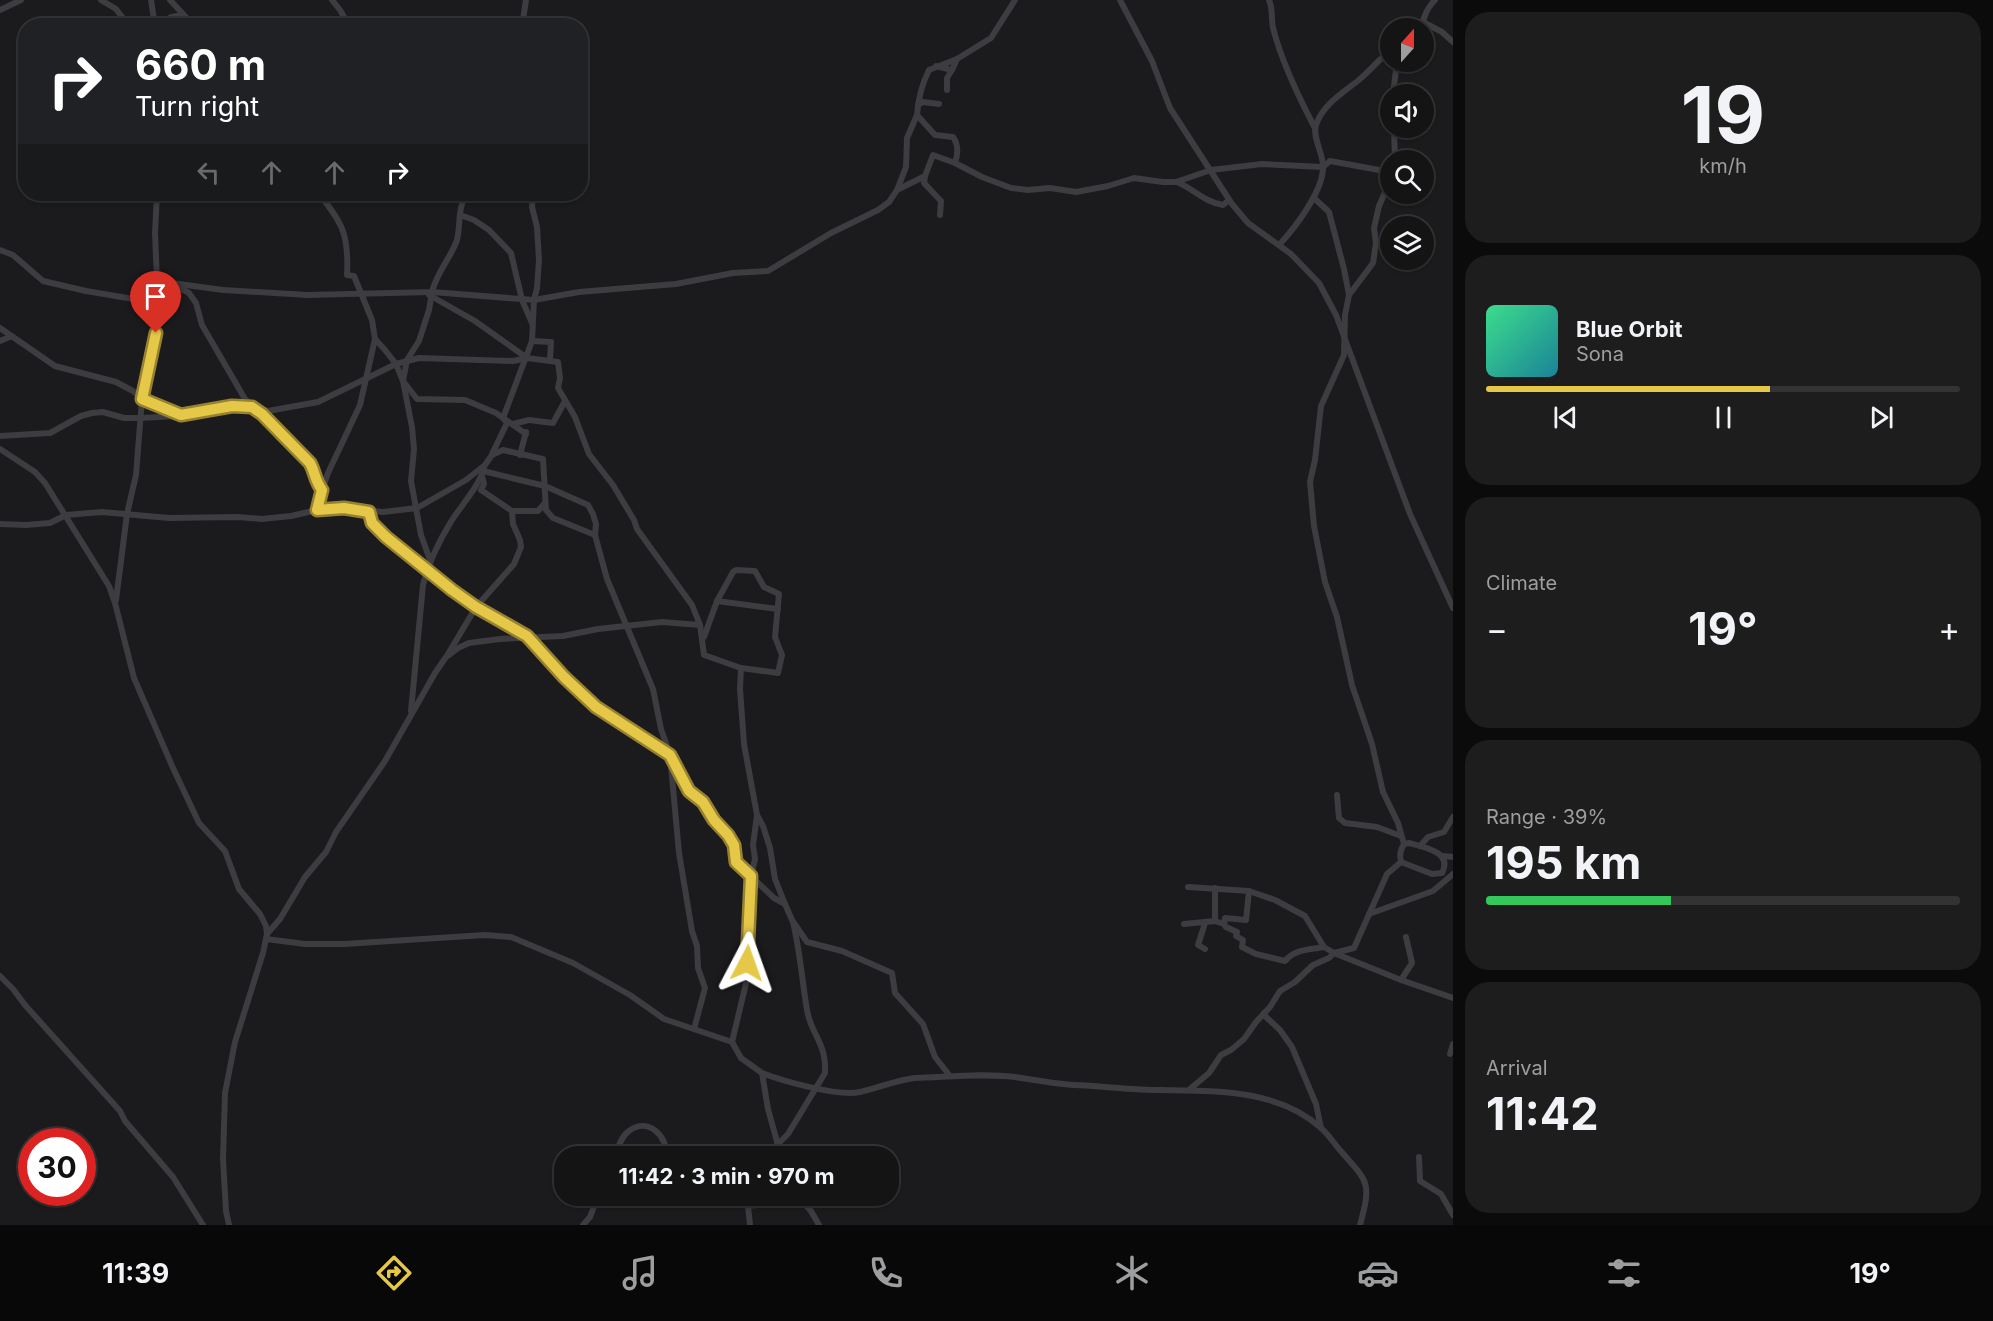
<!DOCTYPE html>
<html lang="en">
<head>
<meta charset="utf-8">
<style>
	body { margin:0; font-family:Inter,sans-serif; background:#1d1d1e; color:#f1f3f6; height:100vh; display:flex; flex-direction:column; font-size:22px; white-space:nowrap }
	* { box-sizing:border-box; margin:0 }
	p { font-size:20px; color:#9d9ea0 }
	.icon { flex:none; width:33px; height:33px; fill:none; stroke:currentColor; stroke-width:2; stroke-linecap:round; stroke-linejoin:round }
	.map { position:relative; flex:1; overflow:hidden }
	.panel { display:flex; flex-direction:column; gap:12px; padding:12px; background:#0b0b0c; width:540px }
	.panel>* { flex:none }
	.banner { position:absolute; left:18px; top:18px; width:570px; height:183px; border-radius:24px; box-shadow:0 2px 4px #0004,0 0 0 2px #333334; background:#202124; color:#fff; overflow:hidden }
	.needle { width:39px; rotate:21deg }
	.fabs { position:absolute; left:1380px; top:18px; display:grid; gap:12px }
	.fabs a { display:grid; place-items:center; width:54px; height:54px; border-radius:50%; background:#141415; box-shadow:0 2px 4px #0004,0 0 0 2px #333334; font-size:30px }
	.speed { position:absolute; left:18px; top:1128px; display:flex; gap:12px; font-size:30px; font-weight:700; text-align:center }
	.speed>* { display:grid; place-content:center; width:78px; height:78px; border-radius:50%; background:#141415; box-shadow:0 2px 4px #0004,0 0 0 2px #333334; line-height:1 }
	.speed .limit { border:9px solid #d22; background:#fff; color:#111 }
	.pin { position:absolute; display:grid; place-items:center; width:51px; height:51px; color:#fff; margin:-62px -26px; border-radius:50% 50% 50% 0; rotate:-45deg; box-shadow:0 0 6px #0007 }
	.pin .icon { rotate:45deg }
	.me { position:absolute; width:66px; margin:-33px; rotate:4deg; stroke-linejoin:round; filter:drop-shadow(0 0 4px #0008) }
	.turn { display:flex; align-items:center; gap:21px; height:126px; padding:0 18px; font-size:27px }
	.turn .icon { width:78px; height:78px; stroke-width:2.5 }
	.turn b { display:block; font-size:42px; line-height:51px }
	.lanes { display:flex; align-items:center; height:57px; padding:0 18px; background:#0003; justify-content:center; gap:30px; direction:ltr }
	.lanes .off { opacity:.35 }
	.big { font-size:45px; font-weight:700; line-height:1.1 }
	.panel .card { flex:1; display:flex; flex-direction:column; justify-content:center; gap:9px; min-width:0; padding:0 21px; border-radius:24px; background:#1d1d1e }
	.panel .dial { align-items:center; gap:0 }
	.dial b { font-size:78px; line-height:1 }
	.song { display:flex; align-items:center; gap:18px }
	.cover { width:72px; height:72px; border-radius:9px; background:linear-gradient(135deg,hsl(150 70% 55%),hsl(190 70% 35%)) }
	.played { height:6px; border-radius:3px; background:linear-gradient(90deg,#e6c849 60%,#333334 60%) }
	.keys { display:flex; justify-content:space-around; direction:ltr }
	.heat { display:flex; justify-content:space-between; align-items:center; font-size:33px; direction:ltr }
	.charge { height:9px; border-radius:4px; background:linear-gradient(90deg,#34c759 39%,#333334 0) }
	.trip { position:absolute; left:554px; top:1146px; width:345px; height:60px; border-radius:24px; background:#141415; box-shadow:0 2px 4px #0004,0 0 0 2px #333334; font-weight:700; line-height:60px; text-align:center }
	.tabs { display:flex; height:96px; justify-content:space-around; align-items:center; background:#080808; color:#9d9ea0 }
	.tabs .icon { width:42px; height:42px }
	.tabs .active { color:#e6c849 }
	.tabs b { font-size:27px; color:#f1f3f6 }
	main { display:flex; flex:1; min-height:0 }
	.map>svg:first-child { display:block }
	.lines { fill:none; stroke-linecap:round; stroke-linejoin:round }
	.street { stroke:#3c3c41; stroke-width:6 }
	.route-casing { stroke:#96822f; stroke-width:15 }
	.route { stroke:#e6c849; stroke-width:10 }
</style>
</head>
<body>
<main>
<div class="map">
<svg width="1453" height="1225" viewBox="0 0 1453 1225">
	<rect width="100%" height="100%" fill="#1b1a1c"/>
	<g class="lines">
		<g class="street">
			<polyline points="101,0 116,9 129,26"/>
			<polyline points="151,0 155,26"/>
			<polyline points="170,0 194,26"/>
			<polyline points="332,0 340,10 349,26"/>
			<polyline points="1120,0 1152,61 1170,108 1232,204 1248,223 1291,254 1319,283 1336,315 1410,514 1453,608"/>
			<path d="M1269,0c4,9 2,18 4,28 9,35 25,68 42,100"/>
			<polyline points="0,10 21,0"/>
			<polyline points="1423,22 1442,32 1453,42"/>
			<polyline points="158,26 171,17 183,15"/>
			<polyline points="522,26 526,0"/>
			<path d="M1419,28c8,-12 4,-16 16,-28"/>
			<polyline points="936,66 952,70 957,59"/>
			<polyline points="947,90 947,78 952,70"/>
			<polyline points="1393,94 1397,62"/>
			<polyline points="918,105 923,102 939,104"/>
			<polyline points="1394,128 1395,160"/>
			<path d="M955,163c3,-9 4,-18 -2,-26l-18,-2 -18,-20c1,-16 5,-31 12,-45l28,-11 34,-21 24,-38"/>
			<polyline points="925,176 924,183 941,201 940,215"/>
			<path d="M1177,182c17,7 27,20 46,23l6,-5"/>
			<polyline points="897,190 906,167 907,138 917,115"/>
			<path d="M319,194c24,29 30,42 28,81l7,1 18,44 3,19 10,11 11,14 7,17 14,18 48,1 31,13 30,21"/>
			<polyline points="1314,198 1329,212 1344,269 1349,295 1345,315 1344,355 1321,406 1315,460 1310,482 1314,526 1325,582 1337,617 1352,685 1372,744 1383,792 1398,823 1404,844"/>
			<polyline points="460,215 474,220 489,230 511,253 522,300 532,323"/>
			<path d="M1279,245c16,-17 45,-55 44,-79 0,-13 -11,-29 -7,-41 7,-21 28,-33 44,-46 11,-9 19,-20 30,-28"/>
			<polyline points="0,250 13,255 43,281 86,291 157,303"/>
			<path d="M157,281l66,9 85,5 124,-3c5,-21 19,-34 25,-52 4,-16 0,-35 11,-46"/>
			<polyline points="174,285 189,293 196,303 202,325 245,399 262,414 299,450 310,463 315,472 316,483 322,490"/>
			<polyline points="429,295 475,321 527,358"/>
			<polyline points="1349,295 1373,263 1376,243 1374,228 1379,206 1390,181"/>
			<polyline points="0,328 55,366 116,382 133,391 142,399 181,415 232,406 252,407 268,411 318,402 396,364 419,358 513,361 527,358 558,362 560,378 558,388 575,417 589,454 613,485 634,520 637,529 692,605 700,625"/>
			<polyline points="0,341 12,336"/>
			<polyline points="532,341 551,342 550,360"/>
			<polyline points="513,424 529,420 553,423 565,401"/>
			<polyline points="0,436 50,433 81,416 92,413 103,412 124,418 141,418 176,416"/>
			<polyline points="0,449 35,472 45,483 109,586 115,603 134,678 173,768 199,823 225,851 239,889 260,914 266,926 267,934 263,953 235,1042 225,1093 223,1159 226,1211 229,1225"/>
			<polyline points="492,454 507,423 503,418 532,341 534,300 537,288 539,260 537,227 532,207 533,194"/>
			<polyline points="520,455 526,432"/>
			<polyline points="483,471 545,486 588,505 593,514 596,524 595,535 607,579 653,689 661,729 670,755 679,853 692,931 697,946 698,968 705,988 694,1029"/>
			<polyline points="317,510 322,490 328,473 360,405 375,339"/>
			<polyline points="512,511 538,511 545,503"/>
			<polyline points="368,512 372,523 386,537 452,590 476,607 527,636 564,677 596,707 670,755 689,791 703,803 714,820 727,835 734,845 736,862 774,898 785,904 792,920 807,942 842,951 892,973 895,993 923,1024 935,1057 950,1076"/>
			<polyline points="0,524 26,525 50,523 66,515 102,512 169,518 237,517 262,519 291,516 317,510 344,508 383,512 417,508 466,480 485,465 492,455 503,450 543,459 546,510 553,518 595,535"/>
			<polyline points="430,560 421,535 411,481 414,449 412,427 403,381 407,360 419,341 429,310 432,292 534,300 579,292 676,284 733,273 768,271 831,233 878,210 889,202 897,190 925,176 933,155 955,163 982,177 1011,188 1028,190 1050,188 1076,192 1108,186 1134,178 1163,182 1176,182 1211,170 1262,164 1323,167 1330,161 1390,172"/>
			<polyline points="116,600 127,514 136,475 142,399 156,333 157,281 155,233 157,194"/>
			<polyline points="717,601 778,609"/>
			<polyline points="704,637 717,601 733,572 736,570 755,571 764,587 779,594 775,637 782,655 778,673 741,668"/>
			<polyline points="448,654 476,607 514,564 521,547 520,540 513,524 512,511 481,490 484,484 482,476"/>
			<path d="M411,711l12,-126c6,-24 16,-44 29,-65 11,-17 26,-32 32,-52"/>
			<polyline points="1337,795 1339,818 1345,823 1377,827 1401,836"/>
			<path d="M1409,843c15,4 44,9 33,30l-10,1 -31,-12c-2,-7 -1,-12 3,-18z"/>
			<polyline points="1420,846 1428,837 1444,832 1453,817"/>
			<polyline points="1444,856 1453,857"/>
			<polyline points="1188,887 1249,891 1275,900 1305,916 1324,947 1334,953 1401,980 1453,998"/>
			<polyline points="1369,914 1433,891 1453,874"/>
			<polyline points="1215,921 1215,888"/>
			<path d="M1184,924l31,-3 9,3 2,3 11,5 -1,4 7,4 -1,7 14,7 29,7c10,-12 24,-11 39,-14"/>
			<polyline points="1224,924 1225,918 1246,920 1249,891"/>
			<polyline points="267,934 280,919 305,877 326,852 336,832 385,761 435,673 446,657 458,648 469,643 500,639 563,636 598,629 662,622 700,625 704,655 741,668 740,689 744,744 757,815 763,826 770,848 775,879 785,904"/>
			<polyline points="266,939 305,944 344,944 485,935 511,937 573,963 630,995 664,1019 732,1042 741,1058 762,1073 768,1109 781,1156"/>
			<polyline points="1205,949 1198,945 1205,923"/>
			<polyline points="0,976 13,989 25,1005 120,1111 125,1121 173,1177 203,1225"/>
			<polyline points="1401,980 1412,963 1406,937"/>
			<polyline points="1264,1013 1266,1017 1280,1030 1292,1047 1316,1104 1321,1128"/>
			<polyline points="732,1042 748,975 754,972 747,963 751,876 755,859 753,845 757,815"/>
			<polyline points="1450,1054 1453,1044"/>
			<path d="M762,1073c21,8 77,24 98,19 19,-4 36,-12 55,-14 33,-1 68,-5 100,-1 20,3 39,7 59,8 29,1 58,5 87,5 54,1 117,-1 160,38 7,6 12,14 18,21 29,33 33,32 21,76"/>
			<polyline points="1190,1089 1209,1073 1221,1055 1231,1050 1244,1039 1256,1022 1270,1007 1280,991 1295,982 1313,965 1329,958 1334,953 1354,948 1387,874 1401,862"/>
			<path d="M777,1145l11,-11 37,-61c2,-30 -14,-38 -18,-63 -5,-30 -7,-59 -14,-88"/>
			<path d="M615,1156c3,-7 6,-20 14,-25 18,-14 39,4 37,25"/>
			<polyline points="1419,1157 1420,1181 1441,1194 1453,1215"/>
			<polyline points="798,1196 811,1211 819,1225"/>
			<polyline points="583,1225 590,1217 598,1196"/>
			<polyline points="750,1225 748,1206 757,1205 774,1196"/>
		</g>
	</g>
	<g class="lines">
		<defs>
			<path id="route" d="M156,333l-14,66 39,16 51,-9 20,1 10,7 48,49c5,9 5,18 12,27l-5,20 27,-2 25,4 3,11 14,14 66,53 24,17 51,29 37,41 32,30 74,48 19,36 14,11 11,18 14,15 6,10 2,17 15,14 -4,87"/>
		</defs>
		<use href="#route" class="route-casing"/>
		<use href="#route" class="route"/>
	</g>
</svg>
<div class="fabs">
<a><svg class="needle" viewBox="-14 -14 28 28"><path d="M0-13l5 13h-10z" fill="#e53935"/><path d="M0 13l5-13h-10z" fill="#9d9ea0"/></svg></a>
<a><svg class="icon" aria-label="sound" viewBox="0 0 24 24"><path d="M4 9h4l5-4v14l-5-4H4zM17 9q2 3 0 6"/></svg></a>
<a><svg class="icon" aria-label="search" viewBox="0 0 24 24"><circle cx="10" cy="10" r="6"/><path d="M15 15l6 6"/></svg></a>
<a><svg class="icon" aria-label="layers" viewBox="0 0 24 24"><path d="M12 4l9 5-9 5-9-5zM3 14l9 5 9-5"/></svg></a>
</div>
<div class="speed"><div class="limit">30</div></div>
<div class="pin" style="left:156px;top:333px;background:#d93025"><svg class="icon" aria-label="arrive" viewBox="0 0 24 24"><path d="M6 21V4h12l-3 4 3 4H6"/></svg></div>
<svg class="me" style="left:747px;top:963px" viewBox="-20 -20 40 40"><path d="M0-17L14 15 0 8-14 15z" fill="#e6c849" stroke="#fff" stroke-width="4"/></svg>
<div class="trip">11:42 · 3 min · 970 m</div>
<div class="banner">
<div class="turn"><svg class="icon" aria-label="right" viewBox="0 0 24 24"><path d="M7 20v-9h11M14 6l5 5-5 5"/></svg><div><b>660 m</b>Turn right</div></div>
<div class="lanes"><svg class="icon off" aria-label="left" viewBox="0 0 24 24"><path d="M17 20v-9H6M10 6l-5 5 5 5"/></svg><svg class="icon off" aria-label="ahead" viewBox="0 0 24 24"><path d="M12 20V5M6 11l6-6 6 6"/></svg><svg class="icon off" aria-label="ahead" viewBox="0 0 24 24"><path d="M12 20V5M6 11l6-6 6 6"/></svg><svg class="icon" aria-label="right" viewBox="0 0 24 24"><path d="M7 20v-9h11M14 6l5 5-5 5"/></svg></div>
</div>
</div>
<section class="panel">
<div class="card dial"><b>19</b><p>km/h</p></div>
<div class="card">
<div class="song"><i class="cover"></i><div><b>Blue Orbit</b><p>Sona</p></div></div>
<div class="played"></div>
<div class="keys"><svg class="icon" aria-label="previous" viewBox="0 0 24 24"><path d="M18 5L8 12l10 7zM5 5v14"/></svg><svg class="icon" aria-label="pause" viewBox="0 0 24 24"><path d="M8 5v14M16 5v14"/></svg><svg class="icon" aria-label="next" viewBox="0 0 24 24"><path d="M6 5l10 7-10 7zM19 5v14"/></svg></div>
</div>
<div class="card"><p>Climate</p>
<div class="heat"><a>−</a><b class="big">19°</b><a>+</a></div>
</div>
<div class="card"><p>Range · 39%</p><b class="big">195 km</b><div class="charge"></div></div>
<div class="card"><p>Arrival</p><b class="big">11:42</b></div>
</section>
</main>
<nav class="tabs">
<b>11:39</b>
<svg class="icon active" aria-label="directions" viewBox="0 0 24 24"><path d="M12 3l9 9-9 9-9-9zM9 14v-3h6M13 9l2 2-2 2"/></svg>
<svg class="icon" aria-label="music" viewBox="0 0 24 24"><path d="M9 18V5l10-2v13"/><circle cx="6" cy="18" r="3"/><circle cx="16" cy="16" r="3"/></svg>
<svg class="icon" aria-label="phone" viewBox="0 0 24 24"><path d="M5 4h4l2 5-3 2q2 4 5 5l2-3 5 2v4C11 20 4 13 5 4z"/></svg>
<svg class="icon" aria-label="climate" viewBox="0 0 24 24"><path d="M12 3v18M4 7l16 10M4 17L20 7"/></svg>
<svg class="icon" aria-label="car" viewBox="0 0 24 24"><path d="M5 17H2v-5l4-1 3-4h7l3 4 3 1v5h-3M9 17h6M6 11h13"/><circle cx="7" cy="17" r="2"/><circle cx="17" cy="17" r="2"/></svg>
<svg class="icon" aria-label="filters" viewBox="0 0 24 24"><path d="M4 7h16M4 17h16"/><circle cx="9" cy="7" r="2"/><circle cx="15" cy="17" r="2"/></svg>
<b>19°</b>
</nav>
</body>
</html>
